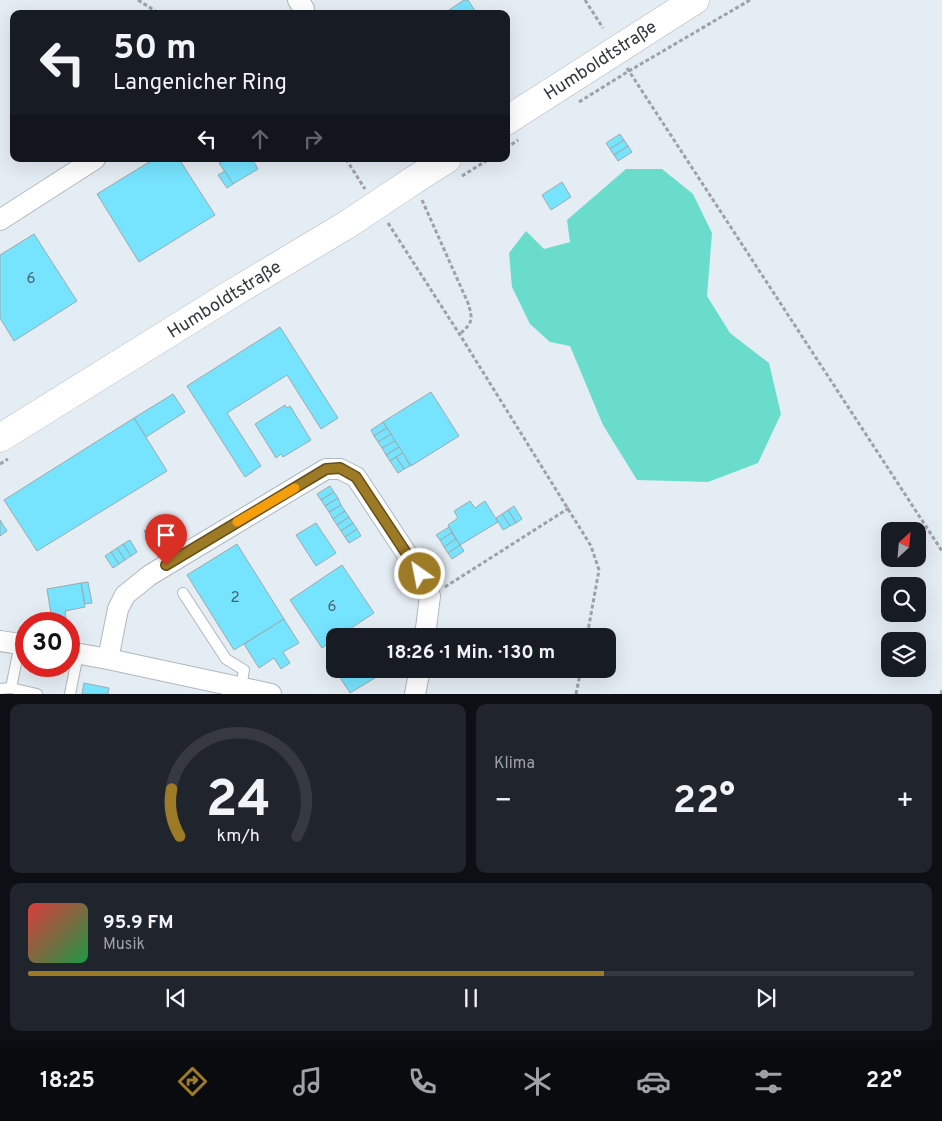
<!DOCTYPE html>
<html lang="de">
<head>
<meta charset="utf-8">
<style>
	body { margin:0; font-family:Overpass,sans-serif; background:#20242c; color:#f1f3f6; height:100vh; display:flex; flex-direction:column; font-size:19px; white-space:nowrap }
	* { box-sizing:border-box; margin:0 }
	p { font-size:16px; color:#9ea1a6 }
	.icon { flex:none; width:28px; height:28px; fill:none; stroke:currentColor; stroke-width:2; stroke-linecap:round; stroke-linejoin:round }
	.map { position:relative; height:694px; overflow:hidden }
	.panel { display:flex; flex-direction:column; gap:10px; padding:10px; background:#0d0f14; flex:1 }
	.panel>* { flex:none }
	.top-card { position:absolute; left:10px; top:10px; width:500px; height:152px; border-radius:10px; box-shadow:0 5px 20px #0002; background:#171b24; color:#f1f3f6; overflow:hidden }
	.needle { width:32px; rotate:26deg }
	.tools { position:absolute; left:881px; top:522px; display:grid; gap:10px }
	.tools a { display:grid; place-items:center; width:45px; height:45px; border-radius:10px; background:#171b24; box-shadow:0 5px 20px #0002; font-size:25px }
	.speed { position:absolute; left:15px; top:612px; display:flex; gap:10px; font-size:25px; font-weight:700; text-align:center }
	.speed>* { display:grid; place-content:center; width:65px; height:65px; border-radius:50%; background:#171b24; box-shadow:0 5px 20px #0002; line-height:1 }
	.speed .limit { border:8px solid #d22; background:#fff; color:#111 }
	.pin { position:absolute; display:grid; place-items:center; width:42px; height:42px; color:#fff; margin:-51px -21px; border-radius:50% 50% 50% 0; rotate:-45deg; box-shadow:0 0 5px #0007 }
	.pin .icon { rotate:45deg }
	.me { position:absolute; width:55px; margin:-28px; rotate:327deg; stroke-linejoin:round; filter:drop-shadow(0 0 4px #0008) }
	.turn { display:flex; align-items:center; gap:18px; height:105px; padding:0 20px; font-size:22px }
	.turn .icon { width:65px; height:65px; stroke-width:2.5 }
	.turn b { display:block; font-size:35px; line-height:42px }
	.lanes { display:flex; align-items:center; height:48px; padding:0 20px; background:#0003; justify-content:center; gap:25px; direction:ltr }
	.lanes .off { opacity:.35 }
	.big { font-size:38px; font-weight:700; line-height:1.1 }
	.panel .card { flex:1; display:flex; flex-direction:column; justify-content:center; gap:8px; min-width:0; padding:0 18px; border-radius:10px; background:#20242c }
	.panel .dial { align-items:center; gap:0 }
	.dial svg { height:130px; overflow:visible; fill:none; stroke:#363941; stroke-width:7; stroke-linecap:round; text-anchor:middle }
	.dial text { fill:#f1f3f6; stroke:none }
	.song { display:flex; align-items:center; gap:15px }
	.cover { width:60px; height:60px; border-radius:8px; background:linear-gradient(135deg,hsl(0 70% 55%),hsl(140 70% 35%)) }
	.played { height:5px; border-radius:2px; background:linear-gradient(90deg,#9d7a25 65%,#363941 65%) }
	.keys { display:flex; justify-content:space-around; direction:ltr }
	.heat { display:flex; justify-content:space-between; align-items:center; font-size:28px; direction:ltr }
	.panel .tiles { flex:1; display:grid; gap:10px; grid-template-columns:1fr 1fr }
	.card:last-child { grid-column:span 2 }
	.trip { position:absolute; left:326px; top:628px; width:290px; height:50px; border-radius:10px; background:#171b24; box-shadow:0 5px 20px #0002; font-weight:700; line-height:50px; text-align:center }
	.menu { display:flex; height:80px; justify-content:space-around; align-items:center; background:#090b0e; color:#9ea1a6 }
	.menu .icon { width:35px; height:35px }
	.menu .current { color:#9d7a25 }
	.menu b { font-size:22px; color:#f1f3f6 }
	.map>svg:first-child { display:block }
	.water { fill:#69dccb }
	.building { fill:#76e4ff; stroke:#9ea9ac }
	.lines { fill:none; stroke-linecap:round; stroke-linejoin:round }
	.lane-casing { stroke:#b0b7be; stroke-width:12 }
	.street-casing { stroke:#b0b7be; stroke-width:22 }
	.secondary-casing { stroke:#b0b7be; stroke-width:29 }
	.path { stroke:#9ca2a7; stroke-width:3; stroke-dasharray:4 2.5; stroke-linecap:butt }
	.lane { stroke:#fff; stroke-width:10 }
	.street { stroke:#fff; stroke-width:20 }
	.secondary { stroke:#fff; stroke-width:28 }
	.secondary-bridge-casing { stroke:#b0b7be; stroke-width:29; stroke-linecap:butt }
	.secondary-bridge { stroke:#fff; stroke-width:28 }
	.route-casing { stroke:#664f18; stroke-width:12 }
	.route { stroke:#9d7a25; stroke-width:9 }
	.slow { stroke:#f59e0b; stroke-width:9 }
	.labels { text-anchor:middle; stroke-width:5; stroke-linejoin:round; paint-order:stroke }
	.number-label { font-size:15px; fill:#45636c }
	.street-label { font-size:18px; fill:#35383b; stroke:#fff }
</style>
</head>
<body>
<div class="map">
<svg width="942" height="694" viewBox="0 0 942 694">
	<rect width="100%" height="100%" fill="#e5edf4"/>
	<polygon class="water" points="626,169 662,169 693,194 712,233 707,296 730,333 769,363 781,414 758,463 708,482 637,480 603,425 570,346 550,342 530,324 512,287 509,253 526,231 544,249 570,242 567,220"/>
	<g class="building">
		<polygon points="464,0 468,0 477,14 443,14"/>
		<polygon points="620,134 624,140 610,149 606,143"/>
		<polygon points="624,140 628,146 614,155 610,149"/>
		<polygon points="628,146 632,152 618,161 614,155"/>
		<polygon points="154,159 179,159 215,215 139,262 97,194"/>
		<polygon points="226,159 252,159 258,169 233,184 219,163"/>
		<polygon points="225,171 233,184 227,188 218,175"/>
		<polygon points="562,182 571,197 551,210 542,195"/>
		<polygon points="34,234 77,301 14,341 0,318 0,255"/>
		<polygon points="280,327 338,418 321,429 287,375 227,413 261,466 245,477 187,386"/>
		<polygon points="431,392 459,436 411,466 383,422"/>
		<polygon points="173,394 185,412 146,437 134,418"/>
		<polygon points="285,405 287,408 290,406 311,440 283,457 281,454 276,458 255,424"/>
		<polygon points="134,418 167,471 37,551 4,500"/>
		<polygon points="383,422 387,428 374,436 371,430"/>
		<polygon points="387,428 391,434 378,442 374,436"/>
		<polygon points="391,434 395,441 382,448 378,442"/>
		<polygon points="395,441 399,447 386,455 382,448"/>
		<polygon points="399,447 403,453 390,461 386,455"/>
		<polygon points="403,453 410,466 404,469 396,457"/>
		<polygon points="396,457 404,469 398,473 390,461"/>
		<polygon points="330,486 334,492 321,500 317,494"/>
		<polygon points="334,492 338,498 325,506 321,500"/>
		<polygon points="338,498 341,505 329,512 325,506"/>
		<polygon points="470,501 475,508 485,501 498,522 460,545 448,525 458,518 454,511"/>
		<polygon points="341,505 345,511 333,519 329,512"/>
		<polygon points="514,506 522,519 516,523 508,510"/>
		<polygon points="508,510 516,523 510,526 502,514"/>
		<polygon points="345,511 349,517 337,525 333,519"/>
		<polygon points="502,514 510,526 503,530 496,518"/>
		<polygon points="349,517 353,523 341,531 337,525"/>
		<polygon points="163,519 171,532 165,535 157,523"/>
		<polygon points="0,520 7,531 0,536"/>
		<polygon points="157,523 165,535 158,539 150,527"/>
		<polygon points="316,523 336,553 316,566 296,535"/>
		<polygon points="353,523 357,529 345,537 341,531"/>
		<polygon points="150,527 158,539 152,543 144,531"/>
		<polygon points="449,527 452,533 440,540 436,535"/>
		<polygon points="357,529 361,536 349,543 345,537"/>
		<polygon points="452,533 456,539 444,547 440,540"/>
		<polygon points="456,539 460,545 448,553 444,547"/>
		<polygon points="130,540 137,552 131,556 123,544"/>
		<polygon points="123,544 131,556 125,560 117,548"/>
		<polygon points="237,544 284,619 234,650 187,575"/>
		<polygon points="460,545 464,551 452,559 448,553"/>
		<polygon points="117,548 125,560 119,564 111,552"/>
		<polygon points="111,552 119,564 113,568 105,556"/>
		<polygon points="342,565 374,613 339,636 335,636 335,639 322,648 290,600"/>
		<polygon points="88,582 92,603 85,604 81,583"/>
		<polygon points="81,583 85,607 65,611 66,618 52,620 47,589"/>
		<polygon points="284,619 299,643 283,652 290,663 281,669 274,658 259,668 244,644"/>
		<polygon points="335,655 335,669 376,669 380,675 350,693 328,659"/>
		<polygon points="84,683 109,688 108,694 82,694"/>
	</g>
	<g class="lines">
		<defs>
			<g id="lane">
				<polyline points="183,593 226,659 244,670 241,687"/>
				<polyline points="20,644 11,688 37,694"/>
				<polyline points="0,689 11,688"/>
				<polyline points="70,694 78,654"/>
			</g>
			<g id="street">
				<polyline points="298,0 304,9 303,14"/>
				<polyline points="0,220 95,159"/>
				<polyline points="0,641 26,645"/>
				<polyline points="69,652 108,659 271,694"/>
				<polyline points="108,659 118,609 125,595 150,575 326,469 340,469 356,477 420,574 430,596 425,636"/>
				<polyline points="415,694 420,669"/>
			</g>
			<g id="secondary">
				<polyline points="506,121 695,0"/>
				<polyline points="411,182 447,159"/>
				<polyline points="0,438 228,296 348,224"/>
			</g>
		</defs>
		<use href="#lane" class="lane-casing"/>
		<use href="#street" class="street-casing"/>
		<use href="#secondary" class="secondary-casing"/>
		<g class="path">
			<polyline points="138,0 160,14"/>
			<polyline points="585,0 603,28"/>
			<polyline points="627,68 942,551"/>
			<polyline points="579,102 629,71 750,0"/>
			<polyline points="506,148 518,140"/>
			<polyline points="346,159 365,189"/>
			<polyline points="462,176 489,159"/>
			<path d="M422,200l46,103c5,17 5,19 -8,31"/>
			<polyline points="388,223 460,335 591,546 599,570 587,636"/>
			<polyline points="0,464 8,459"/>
			<polyline points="445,587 569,508"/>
			<polyline points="576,694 581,669"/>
			<polyline points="941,694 942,690"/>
		</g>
		<use href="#lane" class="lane"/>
		<use href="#street" class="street"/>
		<use href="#secondary" class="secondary"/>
		<defs>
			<polyline id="secondary-bridge" points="348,224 411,182"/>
		</defs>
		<use href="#secondary-bridge" class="secondary-bridge-casing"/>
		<use href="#secondary-bridge" class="secondary-bridge"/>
	</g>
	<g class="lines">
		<defs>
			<polyline id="route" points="166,565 326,469 340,468 356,477 420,574"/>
		</defs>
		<use href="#route" class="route-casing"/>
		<use href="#route" class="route"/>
		<polyline class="slow" points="237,522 295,488"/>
	</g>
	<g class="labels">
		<g class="number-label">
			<text x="31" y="283">6</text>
			<text x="235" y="602">2</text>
			<text x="332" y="611">6</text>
		</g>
		<g class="street-label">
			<text transform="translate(600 60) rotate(-33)" y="6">Humboldtstraße</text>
			<text transform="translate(224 299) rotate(-32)" y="6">Humboldtstraße</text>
		</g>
	</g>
</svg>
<div class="tools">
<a><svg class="needle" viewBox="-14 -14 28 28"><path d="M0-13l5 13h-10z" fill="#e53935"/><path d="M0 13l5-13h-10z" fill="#9ea1a6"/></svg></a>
<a><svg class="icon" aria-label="search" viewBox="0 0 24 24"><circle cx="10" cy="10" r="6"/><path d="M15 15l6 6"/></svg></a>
<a><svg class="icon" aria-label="layers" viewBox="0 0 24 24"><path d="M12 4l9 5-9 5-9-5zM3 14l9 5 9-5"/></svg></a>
</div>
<div class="speed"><div class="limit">30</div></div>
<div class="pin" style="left:166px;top:565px;background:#d93025"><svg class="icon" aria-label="arrive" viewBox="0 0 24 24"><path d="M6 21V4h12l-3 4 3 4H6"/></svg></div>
<svg class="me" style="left:420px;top:574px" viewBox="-20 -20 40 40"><circle r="17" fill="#9d7a25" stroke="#fff" stroke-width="3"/><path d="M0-11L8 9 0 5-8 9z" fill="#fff"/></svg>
<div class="trip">18:26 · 1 Min. · 130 m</div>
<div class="top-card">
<div class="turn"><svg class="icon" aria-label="left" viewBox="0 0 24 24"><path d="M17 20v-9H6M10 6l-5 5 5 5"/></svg><div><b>50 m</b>Langenicher Ring</div></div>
<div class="lanes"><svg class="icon" aria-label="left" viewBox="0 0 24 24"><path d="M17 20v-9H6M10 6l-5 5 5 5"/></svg><svg class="icon off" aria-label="ahead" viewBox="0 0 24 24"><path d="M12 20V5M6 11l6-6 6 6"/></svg><svg class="icon off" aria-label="right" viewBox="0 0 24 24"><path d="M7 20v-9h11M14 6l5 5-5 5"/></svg></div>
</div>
</div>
<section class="panel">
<div class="tiles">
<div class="card dial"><svg viewBox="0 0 100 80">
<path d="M14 69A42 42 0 1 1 86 69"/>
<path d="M14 69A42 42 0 0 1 9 40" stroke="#9d7a25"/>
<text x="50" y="56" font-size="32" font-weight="700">24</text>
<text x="50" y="72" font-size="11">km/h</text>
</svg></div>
<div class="card"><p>Klima</p>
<div class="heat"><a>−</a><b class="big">22°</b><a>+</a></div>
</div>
<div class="card">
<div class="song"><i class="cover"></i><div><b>95.9 FM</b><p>Musik</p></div></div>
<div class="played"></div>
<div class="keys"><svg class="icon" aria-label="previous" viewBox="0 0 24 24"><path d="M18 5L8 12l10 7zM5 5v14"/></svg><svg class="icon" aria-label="pause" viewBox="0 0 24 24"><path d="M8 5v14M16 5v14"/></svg><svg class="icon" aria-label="next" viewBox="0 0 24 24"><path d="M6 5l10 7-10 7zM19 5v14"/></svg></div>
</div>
</div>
</section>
<nav class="menu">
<b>18:25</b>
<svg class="icon current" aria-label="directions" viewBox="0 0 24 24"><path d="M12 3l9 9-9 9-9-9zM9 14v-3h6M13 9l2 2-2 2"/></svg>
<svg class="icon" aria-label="music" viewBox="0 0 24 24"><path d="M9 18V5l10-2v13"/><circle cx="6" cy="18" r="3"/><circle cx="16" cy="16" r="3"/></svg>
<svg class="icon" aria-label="phone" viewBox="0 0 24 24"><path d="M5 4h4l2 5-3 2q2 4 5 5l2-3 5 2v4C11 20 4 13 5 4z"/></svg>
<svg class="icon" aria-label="climate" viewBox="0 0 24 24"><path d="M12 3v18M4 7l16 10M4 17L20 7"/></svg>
<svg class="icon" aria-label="car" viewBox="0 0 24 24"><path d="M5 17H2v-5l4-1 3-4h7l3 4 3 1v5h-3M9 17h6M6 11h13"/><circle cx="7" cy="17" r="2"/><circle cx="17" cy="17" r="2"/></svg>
<svg class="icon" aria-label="filters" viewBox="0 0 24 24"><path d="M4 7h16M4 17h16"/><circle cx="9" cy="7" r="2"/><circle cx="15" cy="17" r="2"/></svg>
<b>22°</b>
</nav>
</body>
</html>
